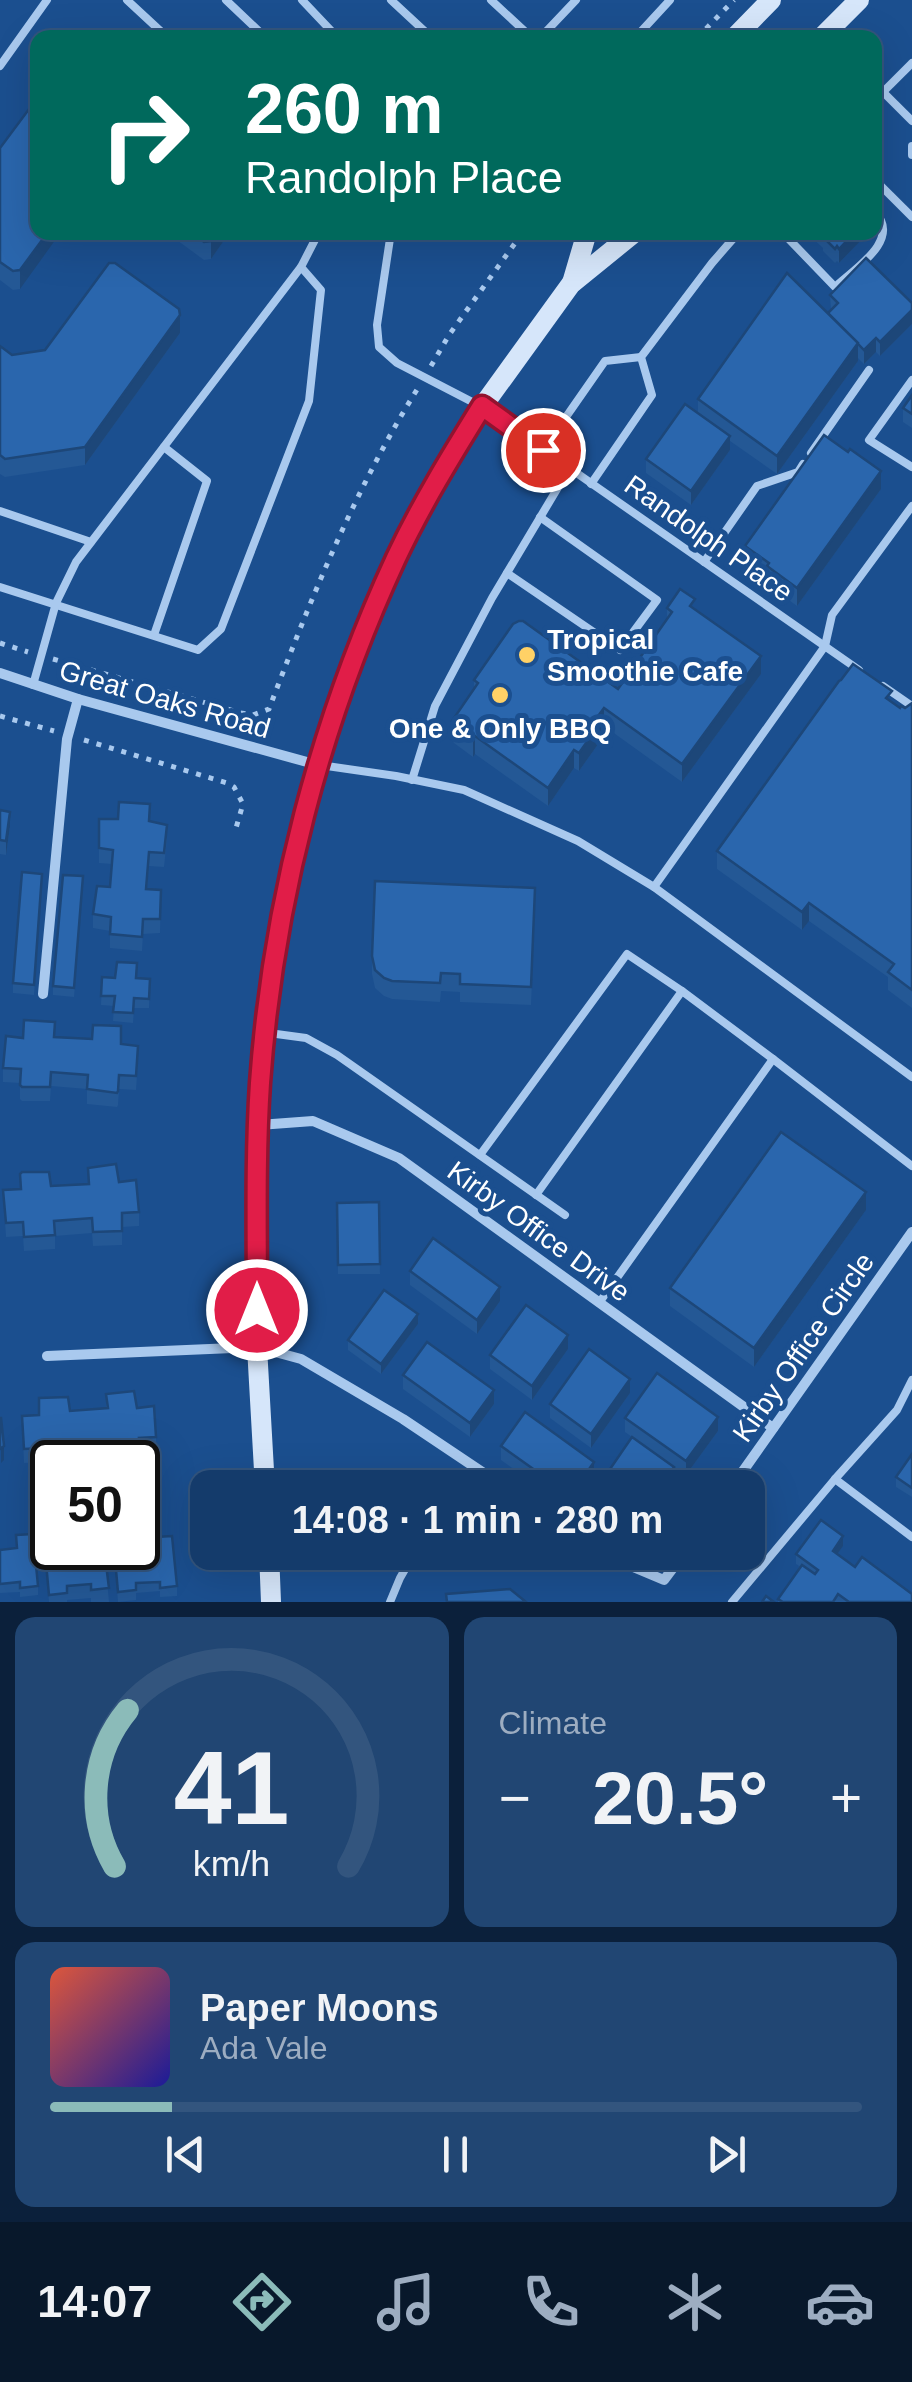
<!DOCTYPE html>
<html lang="en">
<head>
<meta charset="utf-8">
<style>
	body { margin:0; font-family:Helvetica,sans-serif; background:#214673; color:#f1f3f6; height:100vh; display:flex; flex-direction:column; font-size:38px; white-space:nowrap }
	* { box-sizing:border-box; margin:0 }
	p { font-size:32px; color:#9dadc1 }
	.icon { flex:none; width:55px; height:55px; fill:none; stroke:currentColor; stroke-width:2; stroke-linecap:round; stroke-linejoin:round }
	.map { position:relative; height:1602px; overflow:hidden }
	.side { display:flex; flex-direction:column; gap:15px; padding:15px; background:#0b203b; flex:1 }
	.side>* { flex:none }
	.hud { position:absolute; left:30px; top:30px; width:852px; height:210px; border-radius:20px; box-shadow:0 10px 40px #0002,0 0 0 2px #33557e; background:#00695c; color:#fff; overflow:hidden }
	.speed { position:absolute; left:30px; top:1440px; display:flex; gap:20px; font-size:50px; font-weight:700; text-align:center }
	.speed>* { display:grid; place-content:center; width:130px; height:130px; border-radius:50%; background:#143b6b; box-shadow:0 10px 40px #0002,0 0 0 2px #33557e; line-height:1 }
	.speed .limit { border:5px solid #111; border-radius:15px; background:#fff; color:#111 }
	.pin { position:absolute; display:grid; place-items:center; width:85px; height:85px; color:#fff; margin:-42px; border:5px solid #fff; border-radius:50%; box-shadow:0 2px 10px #0007 }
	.me { position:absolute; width:110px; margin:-55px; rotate:0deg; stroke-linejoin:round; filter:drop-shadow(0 0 8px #0008) }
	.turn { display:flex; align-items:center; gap:35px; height:210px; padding:0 50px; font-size:45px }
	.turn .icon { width:130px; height:130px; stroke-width:2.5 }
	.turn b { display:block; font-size:70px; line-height:85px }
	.big { font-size:75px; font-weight:600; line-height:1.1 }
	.side .tile { flex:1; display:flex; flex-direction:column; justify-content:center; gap:15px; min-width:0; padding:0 35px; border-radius:20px; background:#214673 }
	.side .dial { align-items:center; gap:0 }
	.dial svg { height:260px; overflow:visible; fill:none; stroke:#33557e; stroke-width:7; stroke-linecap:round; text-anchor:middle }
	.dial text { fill:#f1f3f6; stroke:none }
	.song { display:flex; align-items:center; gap:30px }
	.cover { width:120px; height:120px; border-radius:15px; background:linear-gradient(135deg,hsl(10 70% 55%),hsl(240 70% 35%)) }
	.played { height:10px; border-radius:5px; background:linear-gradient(90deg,#8bbbb9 15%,#33557e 15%) }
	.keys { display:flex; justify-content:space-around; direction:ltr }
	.heat { display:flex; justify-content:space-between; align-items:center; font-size:55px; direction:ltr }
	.side .tiles { flex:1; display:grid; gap:15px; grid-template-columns:1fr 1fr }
	.tile:last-child { grid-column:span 2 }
	.trip { position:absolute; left:190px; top:1470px; width:575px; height:100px; border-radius:20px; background:#143b6b; box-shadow:0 10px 40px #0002,0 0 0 2px #33557e; font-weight:600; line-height:100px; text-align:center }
	.dock { display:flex; height:160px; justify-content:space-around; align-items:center; background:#08182b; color:#9dadc1 }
	.dock .icon { width:70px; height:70px }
	.dock .on { color:#8bbbb9 }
	.dock b { font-size:45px; color:#f1f3f6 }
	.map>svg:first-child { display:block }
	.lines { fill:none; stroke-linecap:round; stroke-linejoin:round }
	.path { stroke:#a9c9ee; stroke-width:5; stroke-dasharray:5 8; stroke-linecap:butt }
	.service { stroke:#a9c9ee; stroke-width:8 }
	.minor { stroke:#a9c9ee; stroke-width:10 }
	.secondary { stroke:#d6e6fa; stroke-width:20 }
	.wall { fill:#245895 }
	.shaded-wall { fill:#1d4779 }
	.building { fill:#2a66ad; stroke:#1d4779; stroke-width:2.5 }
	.route-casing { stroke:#92132f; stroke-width:25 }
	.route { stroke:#e11d48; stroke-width:18 }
	.poi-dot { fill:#ffd166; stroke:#1b4f8f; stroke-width:4 }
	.labels { text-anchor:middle; stroke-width:10; stroke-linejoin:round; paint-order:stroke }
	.street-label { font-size:28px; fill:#fff; stroke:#1b4f8f }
	.poi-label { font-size:28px; font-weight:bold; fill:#fff; stroke:#1b4f8f; text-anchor:start }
</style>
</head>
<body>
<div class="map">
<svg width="912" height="1602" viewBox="0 0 912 1602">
	<rect width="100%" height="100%" fill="#1b4f8f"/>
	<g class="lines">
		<g class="path">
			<polyline points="697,38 734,0"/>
			<polyline points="431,366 449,335 523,232"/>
			<polyline points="0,643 28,652"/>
			<path d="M53,659l188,54 12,2 16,-6c42,-111 86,-220 149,-321"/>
			<polyline points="0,716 54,731"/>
			<polyline points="84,740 227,783 234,787 243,804 236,828"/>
		</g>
		<g class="service">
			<polyline points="127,0 168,38"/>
			<polyline points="226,0 266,38"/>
			<polyline points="302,0 338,38"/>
			<polyline points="391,0 432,38"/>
			<polyline points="491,0 532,38"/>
			<polyline points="540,38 576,0"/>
			<polyline points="635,38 670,0"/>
			<polyline points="0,66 47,0"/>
			<polyline points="883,92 912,121"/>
			<polyline points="875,100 912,63"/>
			<polyline points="912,146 912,155"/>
			<polyline points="875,180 912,217"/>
			<polyline points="391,232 377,325 379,347 397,363 482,407 859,670"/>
			<path d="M782,232l53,55c19,-18 67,-47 40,-75"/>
			<polyline points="912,380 869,440 912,467"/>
			<polyline points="543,450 605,361 641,357"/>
			<polyline points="811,453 869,370"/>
			<polyline points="591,484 652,395 641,357 712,263 739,232"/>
			<polyline points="0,511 91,542"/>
			<polyline points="704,562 757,486 798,472 803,464"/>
			<polyline points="507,573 620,650 657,600 540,517"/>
			<polyline points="0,587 198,650 221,629 309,401 321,290 301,267 319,232"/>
			<polyline points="154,635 207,481 164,447"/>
			<polyline points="33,685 56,603 76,562 301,267"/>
			<polyline points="883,686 912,706"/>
			<polyline points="320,765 396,776 464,790 578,841 654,887 912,1077"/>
			<polyline points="412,780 435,706 492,598 569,469"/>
			<polyline points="654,887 825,646 832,615 912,506"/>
			<polyline points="269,1033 306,1038 337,1055 565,1215"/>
			<polyline points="480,1155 627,954 682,991"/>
			<polyline points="536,1195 682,991 773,1059"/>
			<polyline points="599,1303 773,1059 912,1166"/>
			<polyline points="835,1479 912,1537"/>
			<polyline points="448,1552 464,1563"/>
			<polyline points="390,1602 400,1578 415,1552"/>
			<polyline points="732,1602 835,1479 897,1410 912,1380"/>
		</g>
		<g class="minor">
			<polyline points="0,673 78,699 318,765"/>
			<polyline points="43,994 67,739 78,699"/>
			<polyline points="259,1125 313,1121 399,1158 773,1428"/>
			<polyline points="47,1356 257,1347 301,1359 403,1419 506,1488"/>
			<polyline points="731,1488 912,1232"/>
			<polyline points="604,1552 614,1559 664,1580 685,1552"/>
		</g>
		<g class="secondary">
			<polyline points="734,38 771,0"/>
			<polyline points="821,38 859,0"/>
			<polyline points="572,283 587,232"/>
			<polyline points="265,1488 257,1347 258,1125 261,1078 274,965 284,905 318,765 353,658 375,606 398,555 452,455 482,407 571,284 635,232"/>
			<polyline points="269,1552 271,1602"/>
		</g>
	</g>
	<g class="wall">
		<polygon points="38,97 20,289 13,290 0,280 0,148"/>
		<polygon points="166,232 230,232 211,259 204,260"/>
		<polygon points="806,232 869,232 839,263 837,261 835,263 823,251 823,248"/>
		<polygon points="830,295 912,303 912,324 880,356 876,352 864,364 858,358 858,361 777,474 730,441 730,450 691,505 646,473 646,459 698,413 698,399 828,313 831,310"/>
		<polygon points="180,333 85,465 5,477 0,474 0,346 12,355"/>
		<polygon points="912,395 912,428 903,422 903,408"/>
		<polygon points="881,489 797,606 767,584 767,579 745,564 745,546"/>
		<polygon points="667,608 695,610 761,674 682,782 604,726 601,730 601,740 579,771 574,768 548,806 475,754 473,757 454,743 452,739 452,721 474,689 474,680 618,689 667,620"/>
		<polygon points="892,702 900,708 905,708 912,703 912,1008 888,990 888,977 809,921 802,930 717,869 717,851"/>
		<polygon points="0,810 10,826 6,855 0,854"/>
		<polygon points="99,819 150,822 167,839 164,867 149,866 147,889 161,890 160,933 143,934 142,951 110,948 110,931 93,928 93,914 110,887 112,864 99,863"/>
		<polygon points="42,883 34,995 13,993 13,983"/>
		<polygon points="83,886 74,997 53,995 53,986"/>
		<polygon points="535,907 531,1005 460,1002 460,992 441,991 440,1002 392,999 384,996 375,988 372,974 372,956"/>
		<polygon points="102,977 150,979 149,1008 134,1008 133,1023 113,1021 114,1006 101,1005"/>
		<polygon points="55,1037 121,1044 138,1060 136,1090 119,1089 118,1105 117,1107 87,1104 87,1089 51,1086 50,1101 22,1101 20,1099 20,1083 3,1082 3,1068 23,1038"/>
		<polygon points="88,1168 119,1182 139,1212 139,1226 122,1227 122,1245 93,1246 92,1233 55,1236 55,1249 24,1251 23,1236 6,1237 3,1190 20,1189 20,1174 51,1186 88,1184"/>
		<polygon points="379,1202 380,1274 338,1274 337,1203"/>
		<polygon points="866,1210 754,1367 670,1306 670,1288"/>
		<polygon points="410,1271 500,1301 477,1334 410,1285"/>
		<polygon points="418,1324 381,1374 348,1350 348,1340"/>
		<polygon points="568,1349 532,1400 490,1369 490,1355"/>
		<polygon points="403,1375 494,1404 470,1437 403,1389"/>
		<polygon points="630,1393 591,1448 550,1418 550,1404"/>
		<polygon points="106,1394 137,1408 156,1437 156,1451 140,1452 141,1469 138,1469 138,1462 111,1462 111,1456 73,1459 73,1462 52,1462 52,1478 43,1478 42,1462 24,1463 22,1416 106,1408"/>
		<polygon points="625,1418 718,1431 686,1475 625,1432"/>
		<polygon points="501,1446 594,1476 586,1488 540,1488 501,1460"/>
		<polygon points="912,1454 912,1497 896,1487 896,1477"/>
		<polygon points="156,1537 177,1586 177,1596 160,1597 160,1591 136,1593 136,1600 118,1602 114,1548 136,1551 157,1550"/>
		<polygon points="44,1541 64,1553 84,1551 84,1548 104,1548 109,1602 91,1602 91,1598 67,1600 67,1602 49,1602"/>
		<polygon points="843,1546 837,1554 912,1602 778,1602 778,1599 801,1567 796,1564 796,1554"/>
		<polygon points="0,1550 38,1586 38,1595 20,1597 20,1592 0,1593"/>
	</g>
	<g class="shaded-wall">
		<polygon points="48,232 61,232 20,289 20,270"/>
		<polygon points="217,232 230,232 211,259 211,241"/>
		<polygon points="855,232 869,232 839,263 839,249"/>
		<polygon points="912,310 912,324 880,356 880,342"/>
		<polygon points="180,315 180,333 85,465 85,447"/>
		<polygon points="876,338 876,352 864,364 864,350"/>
		<polygon points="858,343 858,361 777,474 777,456"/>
		<polygon points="730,436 730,450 691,505 691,491"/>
		<polygon points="881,471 881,489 797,606 797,588"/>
		<polygon points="761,656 761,674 682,782 682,764"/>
		<polygon points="604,708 604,726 601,730 601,740 579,771 579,753 596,719"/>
		<polygon points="475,736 475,754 473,757 473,739"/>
		<polygon points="574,750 574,768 548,806 548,788"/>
		<polygon points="10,812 10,826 6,855 6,841"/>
		<polygon points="809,903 809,921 802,930 802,912"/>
		<polygon points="866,1192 866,1210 754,1367 754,1348"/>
		<polygon points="500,1287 500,1301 477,1334 477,1320"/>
		<polygon points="418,1314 418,1324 381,1374 381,1364"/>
		<polygon points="568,1335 568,1349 532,1400 532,1386"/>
		<polygon points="630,1379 630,1393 591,1448 591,1434"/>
		<polygon points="494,1390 494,1404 470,1437 470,1423"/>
		<polygon points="718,1417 718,1431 686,1475 686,1461"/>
		<polygon points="4,1446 4,1460 1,1463 1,1449"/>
		<polygon points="594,1462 594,1476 586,1488 576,1488"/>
		<polygon points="674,1467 674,1482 670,1488 660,1488"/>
		<polygon points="843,1536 843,1546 833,1560 833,1551"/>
	</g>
	<g class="building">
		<polygon points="38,97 38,232 48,232 20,270 13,271 0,262 0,148"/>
		<polygon points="191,232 217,232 211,241 204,242"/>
		<polygon points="821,232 855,232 839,249 837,246 835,249 823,237 825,235"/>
		<polygon points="866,258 912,303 912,310 880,342 876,338 864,350 828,313 838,303 830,295"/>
		<polygon points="109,263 115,263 179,309 180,315 85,447 5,459 0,455 0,346 12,355 45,350"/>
		<polygon points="787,273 858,343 777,456 698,399"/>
		<polygon points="912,395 912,414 903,408"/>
		<polygon points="685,404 730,436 691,491 646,459"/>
		<polygon points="824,435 848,452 850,449 881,471 797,588 767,566 769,563 745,546"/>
		<polygon points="680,589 695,599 690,606 761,656 682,764 604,708 596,719 601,722 579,753 574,750 548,788 475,736 473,739 454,725 452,721 478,683 474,680 513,624 519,621 523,621 618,689 672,612 667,608"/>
		<polygon points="853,664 892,691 886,698 900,708 901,706 905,708 912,703 912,990 888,972 894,964 809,903 802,912 717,851 839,681 841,680"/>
		<polygon points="119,802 150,804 149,821 167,825 164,853 149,852 146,889 161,890 160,919 143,919 142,937 110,934 111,917 93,914 97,886 110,887 113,850 99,848 99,819 118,819"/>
		<polygon points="0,810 10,812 6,841 0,840"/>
		<polygon points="22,872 42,874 34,985 13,983"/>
		<polygon points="63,875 83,876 74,988 53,986"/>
		<polygon points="375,881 535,888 531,987 460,984 460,974 441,973 440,983 392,981 384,978 375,970 372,956"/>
		<polygon points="117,962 137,963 136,978 150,979 149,999 134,998 133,1013 113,1012 115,996 101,996 102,977 115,978"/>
		<polygon points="24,1020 55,1022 54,1037 92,1039 93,1025 121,1026 121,1044 138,1046 136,1076 119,1075 118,1091 117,1093 87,1089 88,1075 51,1072 50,1087 22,1087 20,1085 21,1069 3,1068 6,1036 23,1038"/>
		<polygon points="781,1132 866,1192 754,1348 670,1288"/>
		<polygon points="116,1164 119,1182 136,1180 139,1212 122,1213 122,1231 93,1232 92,1218 54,1221 55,1235 24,1237 23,1222 6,1223 3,1190 21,1189 20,1174 22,1172 49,1172 51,1186 89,1184 88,1168"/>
		<polygon points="379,1202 380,1264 338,1265 337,1203"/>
		<polygon points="433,1238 500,1287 477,1320 410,1271"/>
		<polygon points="384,1290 418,1314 381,1364 348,1340"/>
		<polygon points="526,1305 568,1335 532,1386 490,1355"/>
		<polygon points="427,1342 494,1390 470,1423 403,1375"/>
		<polygon points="589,1349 630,1379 591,1434 550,1404"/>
		<polygon points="657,1373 718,1417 686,1461 625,1418"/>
		<polygon points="134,1391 137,1408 154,1406 156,1437 139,1438 141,1455 112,1457 111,1442 72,1445 73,1460 52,1462 52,1464 43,1464 42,1448 24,1449 22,1416 39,1415 39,1398 68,1397 70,1411 108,1408 106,1394"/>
		<polygon points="525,1412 594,1462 576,1488 560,1488 501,1446"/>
		<polygon points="1,1418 4,1446 0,1449 0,1418"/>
		<polygon points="632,1437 674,1467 660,1488 597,1488"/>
		<polygon points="912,1454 912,1488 896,1477"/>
		<polygon points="821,1520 843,1536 833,1551 855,1567 862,1557 912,1594 912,1602 849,1602 838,1594 833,1602 783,1602 778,1599 802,1565 815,1574 818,1570 796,1554"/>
		<polygon points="33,1534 38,1586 20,1588 20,1582 0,1584 0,1550 17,1548 16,1535"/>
		<polygon points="172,1536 177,1586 160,1588 160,1582 136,1583 136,1590 118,1592 114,1548 132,1548 132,1550 136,1551 158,1550 156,1537"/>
		<polygon points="52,1540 52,1548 63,1548 64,1553 85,1551 85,1548 104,1548 109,1588 91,1590 91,1584 67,1586 67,1593 49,1595 44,1541"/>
		<polygon points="510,1589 526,1602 447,1602 446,1594"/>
		<polygon points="766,1596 774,1602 762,1602"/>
	</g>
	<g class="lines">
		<defs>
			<path id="route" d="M257,1310c0,-76 -2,-152 3,-227 13,-181 60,-361 136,-525 25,-53 55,-102 86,-152l61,44"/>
		</defs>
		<use href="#route" class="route-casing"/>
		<use href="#route" class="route"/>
	</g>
	<g class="poi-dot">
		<circle cx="527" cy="655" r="10"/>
		<circle cx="500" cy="695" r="10"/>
	</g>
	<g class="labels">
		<g class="street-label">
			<text transform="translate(709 538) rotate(35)" y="10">Randolph Place</text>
			<text transform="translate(165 699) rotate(16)" y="10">Great Oaks Road</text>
			<text transform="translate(539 1231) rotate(36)" y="10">Kirby Office Drive</text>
			<text transform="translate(803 1347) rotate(-55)" y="10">Kirby Office Circle</text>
		</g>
		<g class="poi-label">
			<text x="547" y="649">Tropical<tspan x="547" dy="32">Smoothie Cafe</tspan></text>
			<text x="500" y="738" text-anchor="middle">One &amp; Only BBQ</text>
		</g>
	</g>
</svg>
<div class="speed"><div class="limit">50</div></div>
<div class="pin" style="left:543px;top:450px;background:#d93025"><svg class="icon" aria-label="arrive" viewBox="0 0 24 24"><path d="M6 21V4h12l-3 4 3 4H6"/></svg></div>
<svg class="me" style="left:257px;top:1310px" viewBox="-20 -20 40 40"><circle r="17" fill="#e11d48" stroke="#fff" stroke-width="3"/><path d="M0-11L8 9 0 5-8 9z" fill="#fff"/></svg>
<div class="trip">14:08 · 1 min · 280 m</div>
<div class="hud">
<div class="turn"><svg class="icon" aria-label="right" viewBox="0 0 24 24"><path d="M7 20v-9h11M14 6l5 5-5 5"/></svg><div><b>260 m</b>Randolph Place</div></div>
</div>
</div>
<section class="side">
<div class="tiles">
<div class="tile dial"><svg viewBox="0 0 100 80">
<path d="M14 69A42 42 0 1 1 86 69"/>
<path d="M14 69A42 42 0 0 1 18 21" stroke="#8bbbb9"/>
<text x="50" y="56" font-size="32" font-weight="700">41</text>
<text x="50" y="72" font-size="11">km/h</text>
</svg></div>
<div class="tile"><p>Climate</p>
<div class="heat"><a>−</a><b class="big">20.5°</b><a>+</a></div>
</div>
<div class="tile">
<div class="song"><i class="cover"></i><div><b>Paper Moons</b><p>Ada Vale</p></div></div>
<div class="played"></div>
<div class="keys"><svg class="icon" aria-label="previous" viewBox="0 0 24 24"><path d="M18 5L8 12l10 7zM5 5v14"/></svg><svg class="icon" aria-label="pause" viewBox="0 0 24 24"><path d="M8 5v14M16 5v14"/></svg><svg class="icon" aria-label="next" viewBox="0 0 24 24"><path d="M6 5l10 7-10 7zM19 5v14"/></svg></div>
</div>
</div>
</section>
<nav class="dock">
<b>14:07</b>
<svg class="icon on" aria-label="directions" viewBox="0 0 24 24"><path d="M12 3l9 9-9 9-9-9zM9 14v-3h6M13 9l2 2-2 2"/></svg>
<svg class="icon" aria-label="music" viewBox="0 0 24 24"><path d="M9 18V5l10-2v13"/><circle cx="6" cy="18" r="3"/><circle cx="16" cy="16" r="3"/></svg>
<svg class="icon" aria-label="phone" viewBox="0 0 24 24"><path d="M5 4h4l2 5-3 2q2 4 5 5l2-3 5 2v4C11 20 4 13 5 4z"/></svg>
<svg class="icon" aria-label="climate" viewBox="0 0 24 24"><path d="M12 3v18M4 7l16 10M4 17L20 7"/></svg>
<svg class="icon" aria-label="car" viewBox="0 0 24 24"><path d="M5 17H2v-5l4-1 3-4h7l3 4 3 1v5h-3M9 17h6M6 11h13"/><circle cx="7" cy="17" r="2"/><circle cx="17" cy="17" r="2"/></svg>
</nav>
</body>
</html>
